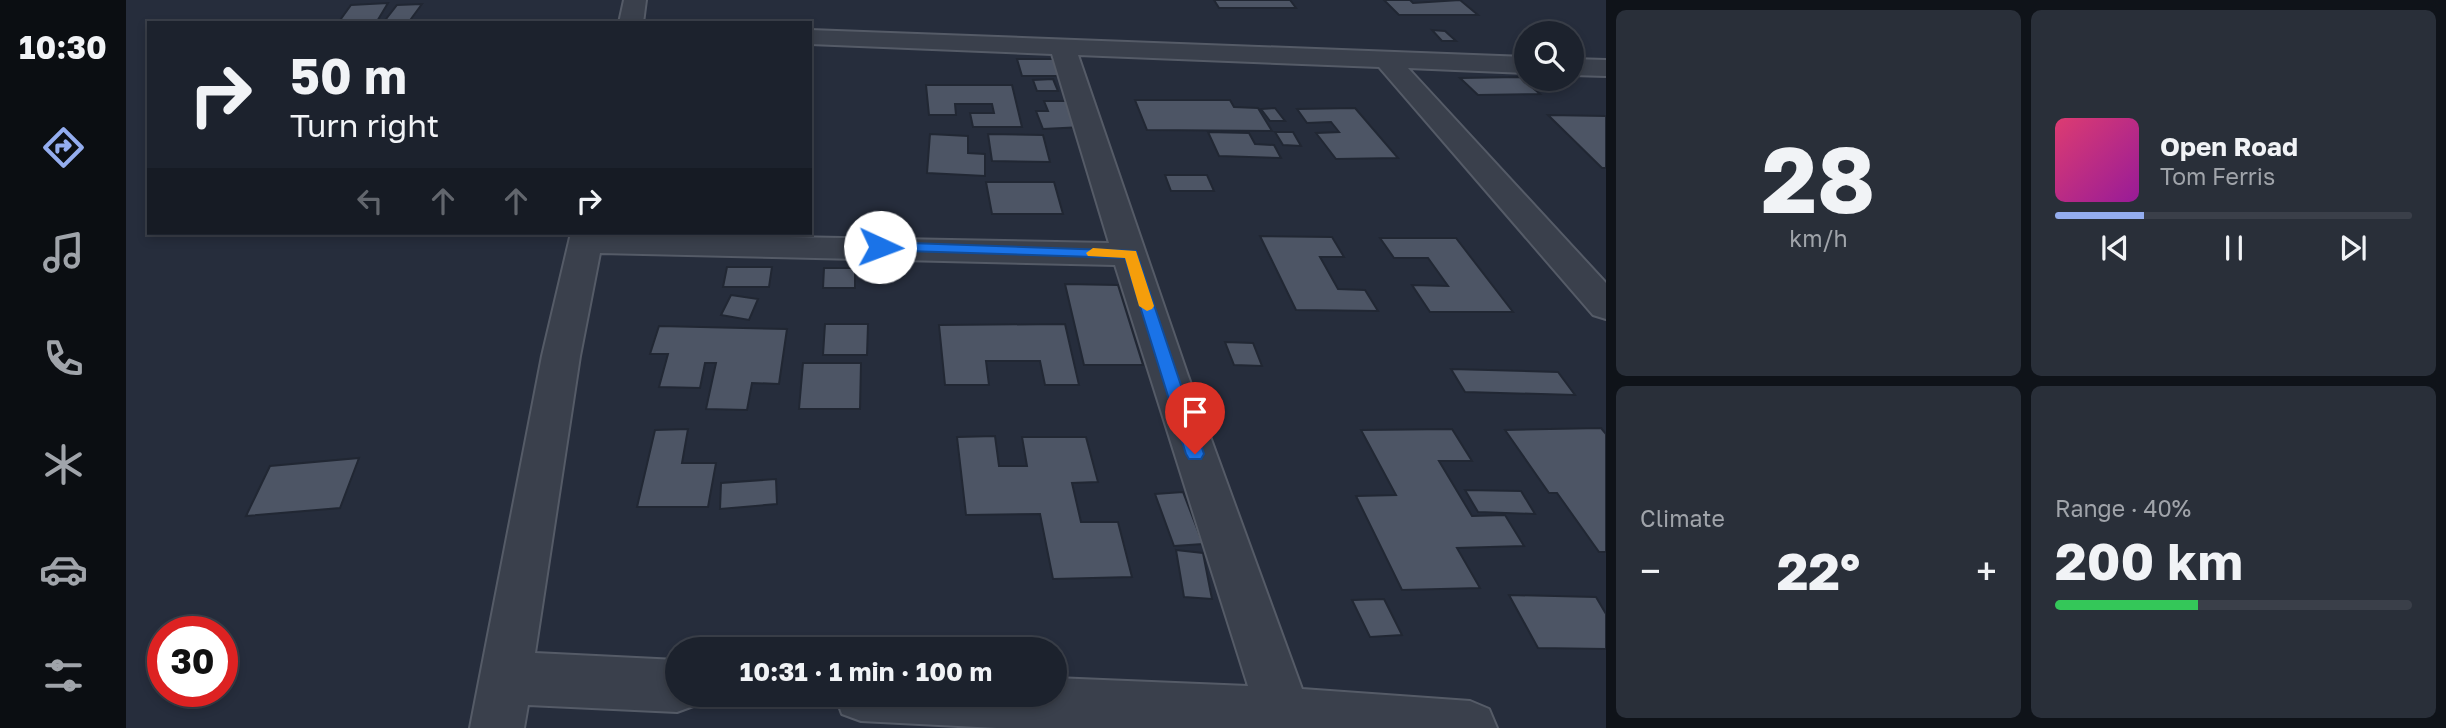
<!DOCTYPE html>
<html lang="en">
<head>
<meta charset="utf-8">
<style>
	body { margin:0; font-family:"Golos Text",sans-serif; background:#292f39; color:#f1f3f6; height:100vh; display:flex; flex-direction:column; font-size:26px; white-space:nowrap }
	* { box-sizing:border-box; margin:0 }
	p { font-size:23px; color:#a0a4aa }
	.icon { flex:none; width:38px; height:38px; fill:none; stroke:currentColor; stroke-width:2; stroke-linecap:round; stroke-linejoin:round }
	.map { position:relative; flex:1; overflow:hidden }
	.panel { display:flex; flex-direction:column; gap:10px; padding:10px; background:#0f1319; width:840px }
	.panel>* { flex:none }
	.guide { position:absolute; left:21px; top:21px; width:665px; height:214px; border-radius:0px; box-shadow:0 4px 10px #0003,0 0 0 2px #3a3f49; background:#1c222d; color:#f1f3f6; overflow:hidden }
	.tools { position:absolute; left:1388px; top:21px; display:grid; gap:14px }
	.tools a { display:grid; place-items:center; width:70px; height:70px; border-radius:50%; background:#1c222d; box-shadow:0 4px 10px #0003,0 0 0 2px #3a3f49; font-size:35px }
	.speed { position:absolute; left:21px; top:616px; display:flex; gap:14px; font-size:35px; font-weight:700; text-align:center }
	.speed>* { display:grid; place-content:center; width:91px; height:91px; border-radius:50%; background:#1c222d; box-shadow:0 4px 10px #0003,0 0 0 2px #3a3f49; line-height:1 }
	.speed .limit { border:10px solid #d22; background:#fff; color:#111 }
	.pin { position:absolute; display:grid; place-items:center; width:60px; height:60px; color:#fff; margin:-72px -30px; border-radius:50% 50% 50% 0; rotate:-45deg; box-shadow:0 0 7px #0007 }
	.pin .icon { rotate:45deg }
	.me { position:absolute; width:77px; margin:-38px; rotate:92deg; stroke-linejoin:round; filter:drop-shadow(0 0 5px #0008) }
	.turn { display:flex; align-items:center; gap:24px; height:147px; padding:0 28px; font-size:32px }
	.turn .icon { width:91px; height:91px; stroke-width:2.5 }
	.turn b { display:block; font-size:49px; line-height:60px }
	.lanes { display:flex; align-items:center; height:66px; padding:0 28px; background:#0003; justify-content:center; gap:35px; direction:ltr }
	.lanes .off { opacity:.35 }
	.big { font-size:52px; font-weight:700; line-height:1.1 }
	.panel .widget { flex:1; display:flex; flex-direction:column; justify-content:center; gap:10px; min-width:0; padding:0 24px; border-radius:10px; background:#292f39 }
	.panel .dial { align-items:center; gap:0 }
	.dial b { font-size:91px; line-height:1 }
	.song { display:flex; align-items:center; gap:21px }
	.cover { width:84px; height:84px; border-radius:10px; background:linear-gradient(135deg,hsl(340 70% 55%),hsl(300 70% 35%)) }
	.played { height:7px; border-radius:4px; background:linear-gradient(90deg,#94adef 25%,#3a3f49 25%) }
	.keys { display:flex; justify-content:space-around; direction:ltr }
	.heat { display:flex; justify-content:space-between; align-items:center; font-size:38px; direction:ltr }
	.charge { height:10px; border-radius:5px; background:linear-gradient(90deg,#34c759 40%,#3a3f49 0) }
	.panel .tiles { flex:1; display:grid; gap:10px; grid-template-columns:repeat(2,1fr) }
	.trip { position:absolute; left:539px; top:637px; width:402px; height:70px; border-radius:35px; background:#1c222d; box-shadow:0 4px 10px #0003,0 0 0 2px #3a3f49; font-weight:700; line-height:70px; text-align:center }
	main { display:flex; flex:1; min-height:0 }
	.tab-bar { display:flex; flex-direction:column; width:126px; justify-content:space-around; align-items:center; background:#0b0e12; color:#a0a4aa }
	.tab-bar .icon { width:49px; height:49px }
	.tab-bar .active { color:#94adef }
	.tab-bar b { font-size:32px; color:#f1f3f6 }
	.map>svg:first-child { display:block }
	.building { fill:#4d5565; stroke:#212733; stroke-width:2 }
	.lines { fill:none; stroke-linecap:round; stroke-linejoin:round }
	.minor-casing { stroke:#555b67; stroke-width:4 }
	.minor { fill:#3a404c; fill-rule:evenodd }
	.route { fill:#1a73e8; stroke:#114b97; stroke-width:2 }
	.slow { fill:#f59e0b }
</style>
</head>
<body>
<main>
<nav class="tab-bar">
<b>10:30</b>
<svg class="icon active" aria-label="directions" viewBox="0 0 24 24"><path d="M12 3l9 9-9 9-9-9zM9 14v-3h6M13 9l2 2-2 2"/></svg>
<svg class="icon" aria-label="music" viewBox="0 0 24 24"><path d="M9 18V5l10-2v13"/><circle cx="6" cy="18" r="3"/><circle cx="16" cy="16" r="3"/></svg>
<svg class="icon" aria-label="phone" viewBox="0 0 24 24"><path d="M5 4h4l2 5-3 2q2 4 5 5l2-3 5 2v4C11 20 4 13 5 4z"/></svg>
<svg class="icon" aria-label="climate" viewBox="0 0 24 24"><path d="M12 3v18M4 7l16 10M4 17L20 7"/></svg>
<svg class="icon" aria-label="car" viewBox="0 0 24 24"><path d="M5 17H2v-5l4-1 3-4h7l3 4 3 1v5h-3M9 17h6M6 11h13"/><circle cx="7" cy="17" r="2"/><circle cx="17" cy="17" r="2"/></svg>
<svg class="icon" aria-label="filters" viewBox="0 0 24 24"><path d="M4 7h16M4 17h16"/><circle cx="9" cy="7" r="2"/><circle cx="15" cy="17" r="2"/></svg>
</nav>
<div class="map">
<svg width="1480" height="728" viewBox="0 0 1480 728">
	<rect width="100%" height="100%" fill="#262d3c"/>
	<g class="building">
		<polygon points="1088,0 1164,0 1170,8 1093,8"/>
		<polygon points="1258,0 1284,0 1287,3 1334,0 1352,15 1273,15"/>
		<polygon points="262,3 250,23 212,23 225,5"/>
		<polygon points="296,4 282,23 257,23 271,5"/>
		<polygon points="1306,30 1319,31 1330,41 1316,41"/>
		<polygon points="891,59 932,59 937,76 896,76"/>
		<polygon points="1394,77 1414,94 1352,95 1334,78"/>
		<polygon points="927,79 932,91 911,91 907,80"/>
		<polygon points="800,85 886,85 896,127 847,127 844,113 868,113 866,104 829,104 830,115 803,115"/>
		<polygon points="1009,100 1104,100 1108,107 1132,108 1146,131 1021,130"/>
		<polygon points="918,101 945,101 957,127 917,129 910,111 922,111"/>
		<polygon points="1149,108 1159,121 1144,121 1135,109"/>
		<polygon points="1229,108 1272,158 1210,159 1190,133 1213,132 1205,122 1181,123 1171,109"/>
		<polygon points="1422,115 1480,116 1480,168 1476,168"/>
		<polygon points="1082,132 1123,133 1129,144 1148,145 1155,158 1093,156"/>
		<polygon points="1149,132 1167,132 1175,146 1157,145"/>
		<polygon points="804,134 842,136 842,153 859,154 859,176 801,173"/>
		<polygon points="862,134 917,135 924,162 866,161"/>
		<polygon points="1039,175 1081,175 1088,191 1045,191"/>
		<polygon points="860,182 928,182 937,214 866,214"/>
		<polygon points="1134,236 1206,237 1218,257 1194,257 1212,289 1239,290 1252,311 1170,310"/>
		<polygon points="1254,238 1330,238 1387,312 1304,312 1286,285 1322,286 1302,258 1268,258"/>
		<polygon points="601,267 646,267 643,287 597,287"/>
		<polygon points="698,268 729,268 729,288 697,288"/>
		<polygon points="939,284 992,285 1017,365 958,365"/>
		<polygon points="605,295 632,299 623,320 595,315"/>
		<polygon points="699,324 742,324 741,355 697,355"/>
		<polygon points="939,324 953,385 919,385 914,361 860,361 863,385 819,385 813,325"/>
		<polygon points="533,326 661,329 653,384 626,383 621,410 580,409 590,363 579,363 574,388 533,387 542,354 524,354"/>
		<polygon points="1099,342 1127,343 1136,366 1108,365"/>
		<polygon points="677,363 735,363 734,409 673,409"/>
		<polygon points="1325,369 1432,372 1449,395 1339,392"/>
		<polygon points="1475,428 1480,434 1480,552 1473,552 1431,493 1423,493 1379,430"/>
		<polygon points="562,429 556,463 590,463 582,507 511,507 529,430"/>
		<polygon points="1326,429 1346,461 1313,461 1346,516 1379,515 1398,546 1331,548 1354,588 1276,590 1230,496 1270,495 1235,430"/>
		<polygon points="869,436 873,466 901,466 896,437 960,437 972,482 946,483 955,522 992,522 1006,577 927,579 914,514 840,515 831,437"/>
		<polygon points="233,458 214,508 120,516 144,466"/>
		<polygon points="650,479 651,504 594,509 595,483"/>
		<polygon points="1339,490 1395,491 1409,514 1352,512"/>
		<polygon points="1057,492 1077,544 1048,546 1029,494"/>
		<polygon points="1050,550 1077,553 1086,599 1058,597"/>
		<polygon points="1383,595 1470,597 1480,614 1480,649 1412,648"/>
		<polygon points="1258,599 1276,635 1244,637 1226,600"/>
	</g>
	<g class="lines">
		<defs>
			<g id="minor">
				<polygon points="498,0 520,0 517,23 493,23"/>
				<polygon points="684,30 1400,57 1400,73 1282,68 1480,283 1480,319 1467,315 1253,67 952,55 1062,376 1176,689 1344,701 1363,709 1371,728 871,728 735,721 716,714 709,695 929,695 929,678 1122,686 989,265 474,253 454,356 409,653 551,660 551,695 574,695 570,705 551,712 402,705 398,728 344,728 416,356 445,233 983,243 926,54 684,44"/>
				<polygon points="1446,59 1480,60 1480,76 1446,75"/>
			</g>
		</defs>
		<use href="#minor" class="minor-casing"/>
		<use href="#minor" class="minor"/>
	</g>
	<polygon class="route" points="754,242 1010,251 1078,454 1075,459 1063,459 1060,454 999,258 749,250 749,243"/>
	<polygon class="slow" points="967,248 1010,251 1028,306 1026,309 1021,311 1013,306 999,258 962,256 960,253"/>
</svg>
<div class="tools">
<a><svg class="icon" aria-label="search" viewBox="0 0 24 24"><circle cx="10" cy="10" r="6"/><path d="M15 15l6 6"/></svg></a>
</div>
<div class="speed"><div class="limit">30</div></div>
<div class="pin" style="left:1069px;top:454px;background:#d93025"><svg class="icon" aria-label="arrive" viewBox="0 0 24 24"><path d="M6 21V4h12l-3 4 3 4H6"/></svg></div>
<svg class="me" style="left:754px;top:247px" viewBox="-20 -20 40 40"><circle r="19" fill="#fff"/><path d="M0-13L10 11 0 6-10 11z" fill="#1a73e8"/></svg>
<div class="trip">10:31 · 1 min · 100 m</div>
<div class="guide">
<div class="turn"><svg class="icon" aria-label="right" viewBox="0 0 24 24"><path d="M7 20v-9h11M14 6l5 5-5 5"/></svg><div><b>50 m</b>Turn right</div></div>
<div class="lanes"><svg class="icon off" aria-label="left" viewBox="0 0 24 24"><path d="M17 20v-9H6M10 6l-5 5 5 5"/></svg><svg class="icon off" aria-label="ahead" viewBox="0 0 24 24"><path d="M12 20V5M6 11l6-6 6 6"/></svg><svg class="icon off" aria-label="ahead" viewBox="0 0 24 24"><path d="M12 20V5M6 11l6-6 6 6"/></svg><svg class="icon" aria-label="right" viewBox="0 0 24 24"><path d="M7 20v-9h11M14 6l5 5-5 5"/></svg></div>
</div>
</div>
<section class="panel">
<div class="tiles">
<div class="widget dial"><b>28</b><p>km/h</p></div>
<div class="widget">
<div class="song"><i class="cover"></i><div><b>Open Road</b><p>Tom Ferris</p></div></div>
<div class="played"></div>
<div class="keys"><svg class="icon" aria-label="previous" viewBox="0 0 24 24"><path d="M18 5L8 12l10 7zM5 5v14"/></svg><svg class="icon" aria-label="pause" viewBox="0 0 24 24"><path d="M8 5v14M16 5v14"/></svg><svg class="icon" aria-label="next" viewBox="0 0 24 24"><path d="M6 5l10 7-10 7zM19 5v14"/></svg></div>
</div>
<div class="widget"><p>Climate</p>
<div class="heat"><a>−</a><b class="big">22°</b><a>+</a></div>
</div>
<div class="widget"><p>Range · 40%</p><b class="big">200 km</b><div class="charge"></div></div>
</div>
</section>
</main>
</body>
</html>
